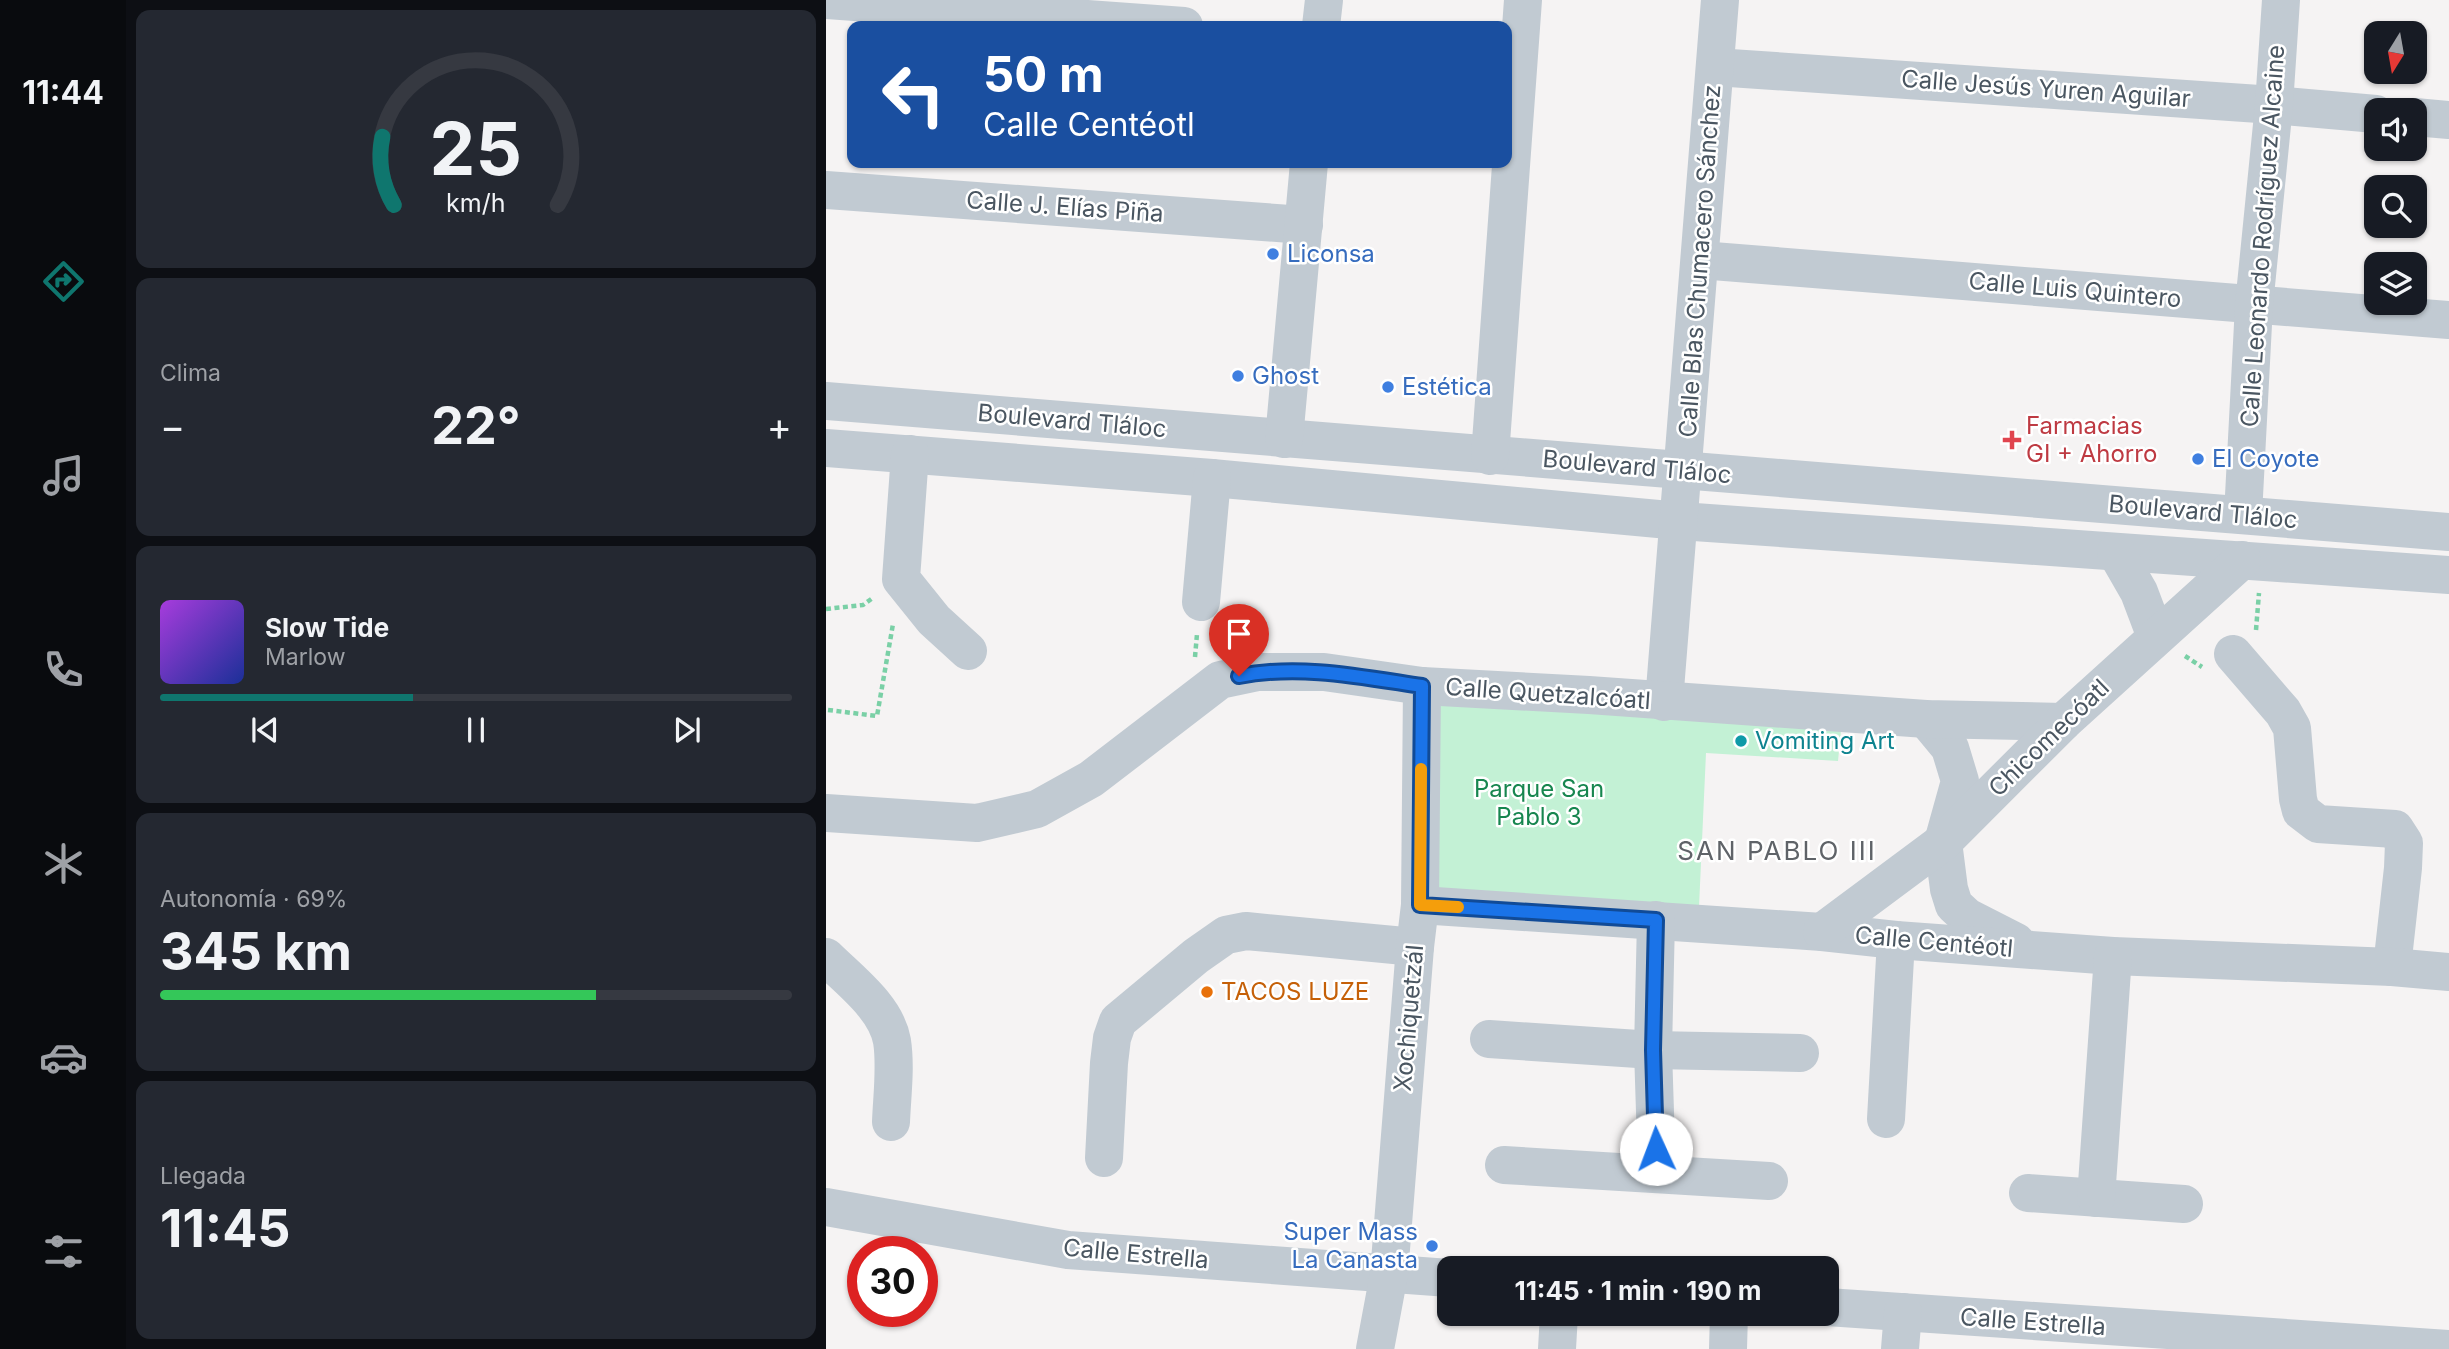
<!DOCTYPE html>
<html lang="es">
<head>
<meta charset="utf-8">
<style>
	body { margin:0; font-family:Inter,sans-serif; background:#242831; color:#f1f3f6; height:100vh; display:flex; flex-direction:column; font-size:26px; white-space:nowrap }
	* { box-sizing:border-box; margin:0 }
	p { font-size:23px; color:#9ea1a6 }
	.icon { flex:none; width:38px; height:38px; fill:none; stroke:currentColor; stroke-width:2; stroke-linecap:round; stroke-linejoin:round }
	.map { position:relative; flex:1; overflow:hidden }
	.details { display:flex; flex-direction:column; gap:10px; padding:10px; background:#0d0f14; width:700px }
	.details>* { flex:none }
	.hud { position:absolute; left:21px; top:21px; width:665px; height:147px; border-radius:14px; box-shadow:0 2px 5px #0004; background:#1a4fa0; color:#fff; overflow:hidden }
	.needle { width:46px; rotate:191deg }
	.tools { position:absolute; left:1538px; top:21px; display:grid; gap:14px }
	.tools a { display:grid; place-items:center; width:63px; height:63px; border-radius:14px; background:#171b24; box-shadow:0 2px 5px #0004; font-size:35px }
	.speed { position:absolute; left:21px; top:1236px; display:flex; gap:14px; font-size:35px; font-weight:700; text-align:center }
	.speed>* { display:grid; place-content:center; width:91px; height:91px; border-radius:50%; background:#171b24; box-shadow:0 2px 5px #0004; line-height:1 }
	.speed .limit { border:10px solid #d22; background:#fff; color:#111 }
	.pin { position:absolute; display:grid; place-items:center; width:60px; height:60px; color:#fff; margin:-72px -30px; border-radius:50% 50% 50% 0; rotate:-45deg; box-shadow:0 0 7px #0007 }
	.pin .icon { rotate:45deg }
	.me { position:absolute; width:77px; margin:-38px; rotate:358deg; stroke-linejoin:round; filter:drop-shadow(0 0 5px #0008) }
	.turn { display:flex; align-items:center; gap:24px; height:147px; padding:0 21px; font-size:32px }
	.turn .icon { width:91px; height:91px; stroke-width:2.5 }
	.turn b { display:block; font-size:49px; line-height:60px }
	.big { font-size:52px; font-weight:700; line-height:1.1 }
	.details .widget { flex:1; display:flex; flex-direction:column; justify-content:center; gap:10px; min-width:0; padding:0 24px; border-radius:14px; background:#242831 }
	.details .dial { align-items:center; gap:0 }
	.dial svg { height:182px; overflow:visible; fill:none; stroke:#363941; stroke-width:7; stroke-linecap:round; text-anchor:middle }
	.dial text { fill:#f1f3f6; stroke:none }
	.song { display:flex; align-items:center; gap:21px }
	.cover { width:84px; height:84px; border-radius:10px; background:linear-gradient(135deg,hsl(280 70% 55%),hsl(230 70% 35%)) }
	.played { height:7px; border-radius:4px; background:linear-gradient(90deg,#0f766e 40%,#363941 40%) }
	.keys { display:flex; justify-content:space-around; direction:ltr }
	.heat { display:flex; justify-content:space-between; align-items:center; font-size:38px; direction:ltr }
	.charge { height:10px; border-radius:5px; background:linear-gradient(90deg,#34c759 69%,#363941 0) }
	.trip { position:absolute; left:611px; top:1256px; width:402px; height:70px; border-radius:14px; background:#171b24; box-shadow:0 2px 5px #0004; font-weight:700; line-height:70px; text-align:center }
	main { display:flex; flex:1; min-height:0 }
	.menu { display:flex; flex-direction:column; width:126px; justify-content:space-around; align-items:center; background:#090b0e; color:#9ea1a6 }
	.menu .icon { width:49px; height:49px }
	.menu .active { color:#0f766e }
	.menu b { font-size:32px; color:#f1f3f6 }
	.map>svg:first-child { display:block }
	.green { fill:#c3f1d5 }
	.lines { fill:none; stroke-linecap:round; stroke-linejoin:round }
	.path { stroke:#7ad0a6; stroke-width:4.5; stroke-dasharray:5 3.5; stroke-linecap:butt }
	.minor { stroke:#c1cad2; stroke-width:38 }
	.route-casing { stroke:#114b97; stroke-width:18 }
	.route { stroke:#1a73e8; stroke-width:12 }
	.slow { stroke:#f59e0b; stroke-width:12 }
	.shop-dot { fill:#3f7fe0; stroke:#fff; stroke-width:2.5 }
	.health-dot { fill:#e0444e; stroke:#fff; stroke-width:2.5 }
	.culture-dot { fill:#0f9aa8; stroke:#fff; stroke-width:2.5 }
	.food-dot { fill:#e8710a; stroke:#fff; stroke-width:2.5 }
	.labels { text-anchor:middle; stroke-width:5; stroke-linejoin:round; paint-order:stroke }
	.street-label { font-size:24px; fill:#4a5661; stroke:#fff }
	.shop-label { font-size:24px; fill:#366cbe; stroke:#fff; text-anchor:start }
	.health-label { font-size:24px; fill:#be3a42; stroke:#fff; text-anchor:start }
	.culture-label { font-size:24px; fill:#0d838f; stroke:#fff; text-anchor:start }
	.park-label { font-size:24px; fill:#17864f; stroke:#fff }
	.food-label { font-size:24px; fill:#c56008; stroke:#fff; text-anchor:start }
	.neighbourhood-label { font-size:26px; letter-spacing:2px; fill:#5f6368; stroke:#fff }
</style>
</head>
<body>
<main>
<nav class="menu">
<b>11:44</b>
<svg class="icon active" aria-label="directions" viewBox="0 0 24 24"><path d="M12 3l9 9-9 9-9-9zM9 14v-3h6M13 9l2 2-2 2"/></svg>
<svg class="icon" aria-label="music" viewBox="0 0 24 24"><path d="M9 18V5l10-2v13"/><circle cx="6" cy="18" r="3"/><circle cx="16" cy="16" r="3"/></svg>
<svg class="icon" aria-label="phone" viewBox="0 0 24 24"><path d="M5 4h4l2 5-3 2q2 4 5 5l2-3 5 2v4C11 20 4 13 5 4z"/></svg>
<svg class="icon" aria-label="climate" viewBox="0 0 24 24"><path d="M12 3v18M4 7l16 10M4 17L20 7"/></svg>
<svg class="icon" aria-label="car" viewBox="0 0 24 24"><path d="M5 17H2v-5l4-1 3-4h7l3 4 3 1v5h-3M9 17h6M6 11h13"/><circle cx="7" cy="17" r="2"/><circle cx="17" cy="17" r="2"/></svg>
<svg class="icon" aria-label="filters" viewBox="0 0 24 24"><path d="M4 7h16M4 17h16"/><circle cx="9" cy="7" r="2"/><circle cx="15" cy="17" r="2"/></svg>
</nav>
<section class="details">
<div class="widget dial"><svg viewBox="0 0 100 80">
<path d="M14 69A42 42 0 1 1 86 69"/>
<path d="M14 69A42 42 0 0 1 9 39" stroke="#0f766e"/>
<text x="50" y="56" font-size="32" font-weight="700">25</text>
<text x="50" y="72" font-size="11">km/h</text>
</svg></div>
<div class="widget"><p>Clima</p>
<div class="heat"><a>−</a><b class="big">22°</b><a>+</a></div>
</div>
<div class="widget">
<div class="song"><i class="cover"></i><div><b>Slow Tide</b><p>Marlow</p></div></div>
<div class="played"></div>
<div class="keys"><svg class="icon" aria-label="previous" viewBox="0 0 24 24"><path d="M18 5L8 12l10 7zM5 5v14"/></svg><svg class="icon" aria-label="pause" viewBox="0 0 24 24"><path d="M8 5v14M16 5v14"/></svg><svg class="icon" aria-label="next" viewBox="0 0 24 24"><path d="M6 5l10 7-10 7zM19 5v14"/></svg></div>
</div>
<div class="widget"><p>Autonomía · 69%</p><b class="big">345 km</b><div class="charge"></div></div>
<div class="widget"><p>Llegada</p><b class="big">11:45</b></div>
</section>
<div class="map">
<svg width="1623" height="1349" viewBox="0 0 1623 1349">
	<rect width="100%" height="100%" fill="#f5f3f3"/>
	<polygon class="green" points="610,702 1015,731 1012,761 880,753 873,907 610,890"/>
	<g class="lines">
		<g class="path">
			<polyline points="0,609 37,605 48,597"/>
			<polyline points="1430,630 1433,593"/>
			<polyline points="1359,656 1376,667"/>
			<polyline points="369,657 371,634"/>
			<polyline points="2,710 51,716 67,624"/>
		</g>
		<g class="minor">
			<polyline points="0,0 358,26"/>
			<polyline points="495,26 498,0"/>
			<polyline points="889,67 1448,105 1550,114"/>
			<polyline points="1589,117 1623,120"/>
			<polyline points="0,190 478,225"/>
			<polyline points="874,260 1623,320"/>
			<polyline points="0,401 1623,532"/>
			<polyline points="458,439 483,163"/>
			<polyline points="0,448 386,478 854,521 1623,575"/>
			<polyline points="84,454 75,579 108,620 142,651"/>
			<polyline points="664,456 697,0"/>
			<polyline points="1417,515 1428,305 1448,105 1455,0"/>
			<polyline points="1290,552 1313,592 1330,637"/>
			<polyline points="375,602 386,478"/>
			<polyline points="1407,654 1457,712 1466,728 1472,799 1475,811 1492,824 1569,829 1578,843 1577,868 1566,967"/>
			<polyline points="838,702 894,0"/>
			<polyline points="1100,719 1124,748 1134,781 1117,842 1123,889 1128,905 1141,917 1190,942"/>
			<polyline points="0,813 151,823 211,809 265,779 394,680 432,672 498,672 596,686 763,695 1100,719 1237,722"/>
			<polyline points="594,905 996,932 1070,940 1287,956 1566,967 1623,972"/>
			<polyline points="830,920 827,1050 831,1174"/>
			<polyline points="996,932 1117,842 1237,722 1416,560"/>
			<path d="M0,957c23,23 60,50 66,84 4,26 0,55 -1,81"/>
			<polyline points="663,1039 827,1050 974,1053"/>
			<polyline points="1060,1119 1070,940"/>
			<polyline points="278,1158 283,1063 286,1038 292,1021 370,956 400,935 420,931 589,947"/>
			<polyline points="678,1165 943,1181"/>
			<polyline points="1202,1193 1358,1204"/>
			<polyline points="1270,1198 1287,956"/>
			<polyline points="0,1207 242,1250 623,1278"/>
			<polyline points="1001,1307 1623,1349"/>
			<polyline points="549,1349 563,1274 589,947 594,905 596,686"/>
			<polyline points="731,1349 733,1314"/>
			<polyline points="902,1349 903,1314"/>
			<polyline points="1074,1349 1077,1312"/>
		</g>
	</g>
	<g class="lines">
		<defs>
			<path id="route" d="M413,676c61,-12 123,1 183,10l-2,219 236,15 -3,130 3,99"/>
		</defs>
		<use href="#route" class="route-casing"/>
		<use href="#route" class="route"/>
		<polyline class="slow" points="595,769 594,905 632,907"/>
	</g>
	<g class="shop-dot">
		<circle cx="447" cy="254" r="7"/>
		<circle cx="412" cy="376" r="7"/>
		<circle cx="562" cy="387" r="7"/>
		<circle cx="1372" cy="459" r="7"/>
		<circle cx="606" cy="1246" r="7"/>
	</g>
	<path class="health-dot" d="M1182.5 429.5h7v7h7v7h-7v7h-7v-7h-7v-7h7z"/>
	<circle class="culture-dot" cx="915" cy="741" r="7"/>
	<circle class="food-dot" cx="381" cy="992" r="7"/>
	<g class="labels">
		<g class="street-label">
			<text transform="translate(1220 89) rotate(4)" y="8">Calle Jesús Yuren Aguilar</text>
			<text transform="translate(239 207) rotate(4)" y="8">Calle J. Elías Piña</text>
			<text transform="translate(1437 236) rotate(-86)" y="8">Calle Leonardo Rodríguez Alcaine</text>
			<text transform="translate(874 261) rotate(-86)" y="8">Calle Blas Chumacero Sánchez</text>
			<text transform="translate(1249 290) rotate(5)" y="8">Calle Luis Quintero</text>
			<text transform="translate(246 421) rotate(5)" y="8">Boulevard Tláloc</text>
			<text transform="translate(811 467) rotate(5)" y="8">Boulevard Tláloc</text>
			<text transform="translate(1377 512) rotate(5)" y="8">Boulevard Tláloc</text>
			<text transform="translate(722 694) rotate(4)" y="8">Calle Quetzalcóatl</text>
			<text transform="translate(1223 738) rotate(-44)" y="8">Chicomecóatl</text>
			<text transform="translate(1108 942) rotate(5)" y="8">Calle Centéotl</text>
			<text transform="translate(583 1018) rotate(-85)" y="8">Xochiquetzál</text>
			<text transform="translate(310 1254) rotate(5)" y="8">Calle Estrella</text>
			<text transform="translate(1207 1322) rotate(4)" y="8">Calle Estrella</text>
		</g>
		<g class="shop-label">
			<text x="461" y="262">Liconsa</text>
			<text x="426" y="384">Ghost</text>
			<text x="576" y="395">Estética</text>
			<text x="1386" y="467">El Coyote</text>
			<text x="592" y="1240" text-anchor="end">Super Mass<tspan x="592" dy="28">La Canasta</tspan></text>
		</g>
		<g class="health-label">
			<text x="1200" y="434">Farmacias<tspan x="1200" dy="28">GI + Ahorro</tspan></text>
		</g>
		<g class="culture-label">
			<text x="929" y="749">Vomiting Art</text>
		</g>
		<g class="park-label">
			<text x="713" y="797">Parque San<tspan x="713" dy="28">Pablo 3</tspan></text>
		</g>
		<g class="food-label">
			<text x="395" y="1000">TACOS LUZE</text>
		</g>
		<g class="neighbourhood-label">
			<text x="951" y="860">SAN PABLO III</text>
		</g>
	</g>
</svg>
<div class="tools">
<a><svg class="needle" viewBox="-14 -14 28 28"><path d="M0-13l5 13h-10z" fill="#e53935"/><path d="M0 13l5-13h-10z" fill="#9ea1a6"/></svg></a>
<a><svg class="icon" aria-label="sound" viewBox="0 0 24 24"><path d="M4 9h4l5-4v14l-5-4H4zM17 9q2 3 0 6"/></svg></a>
<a><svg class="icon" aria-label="search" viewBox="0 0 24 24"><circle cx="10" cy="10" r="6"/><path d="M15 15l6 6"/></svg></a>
<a><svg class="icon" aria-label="layers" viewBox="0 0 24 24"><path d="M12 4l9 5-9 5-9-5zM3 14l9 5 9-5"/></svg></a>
</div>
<div class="speed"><div class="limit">30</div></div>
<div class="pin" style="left:413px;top:676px;background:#d93025"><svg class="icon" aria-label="arrive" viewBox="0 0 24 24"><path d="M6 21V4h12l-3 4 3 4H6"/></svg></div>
<svg class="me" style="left:830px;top:1149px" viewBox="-20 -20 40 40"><circle r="19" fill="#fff"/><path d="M0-13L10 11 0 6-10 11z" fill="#1a73e8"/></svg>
<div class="trip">11:45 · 1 min · 190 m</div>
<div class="hud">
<div class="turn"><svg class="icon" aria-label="left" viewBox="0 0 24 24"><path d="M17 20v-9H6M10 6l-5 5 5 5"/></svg><div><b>50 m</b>Calle Centéotl</div></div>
</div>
</div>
</main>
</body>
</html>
